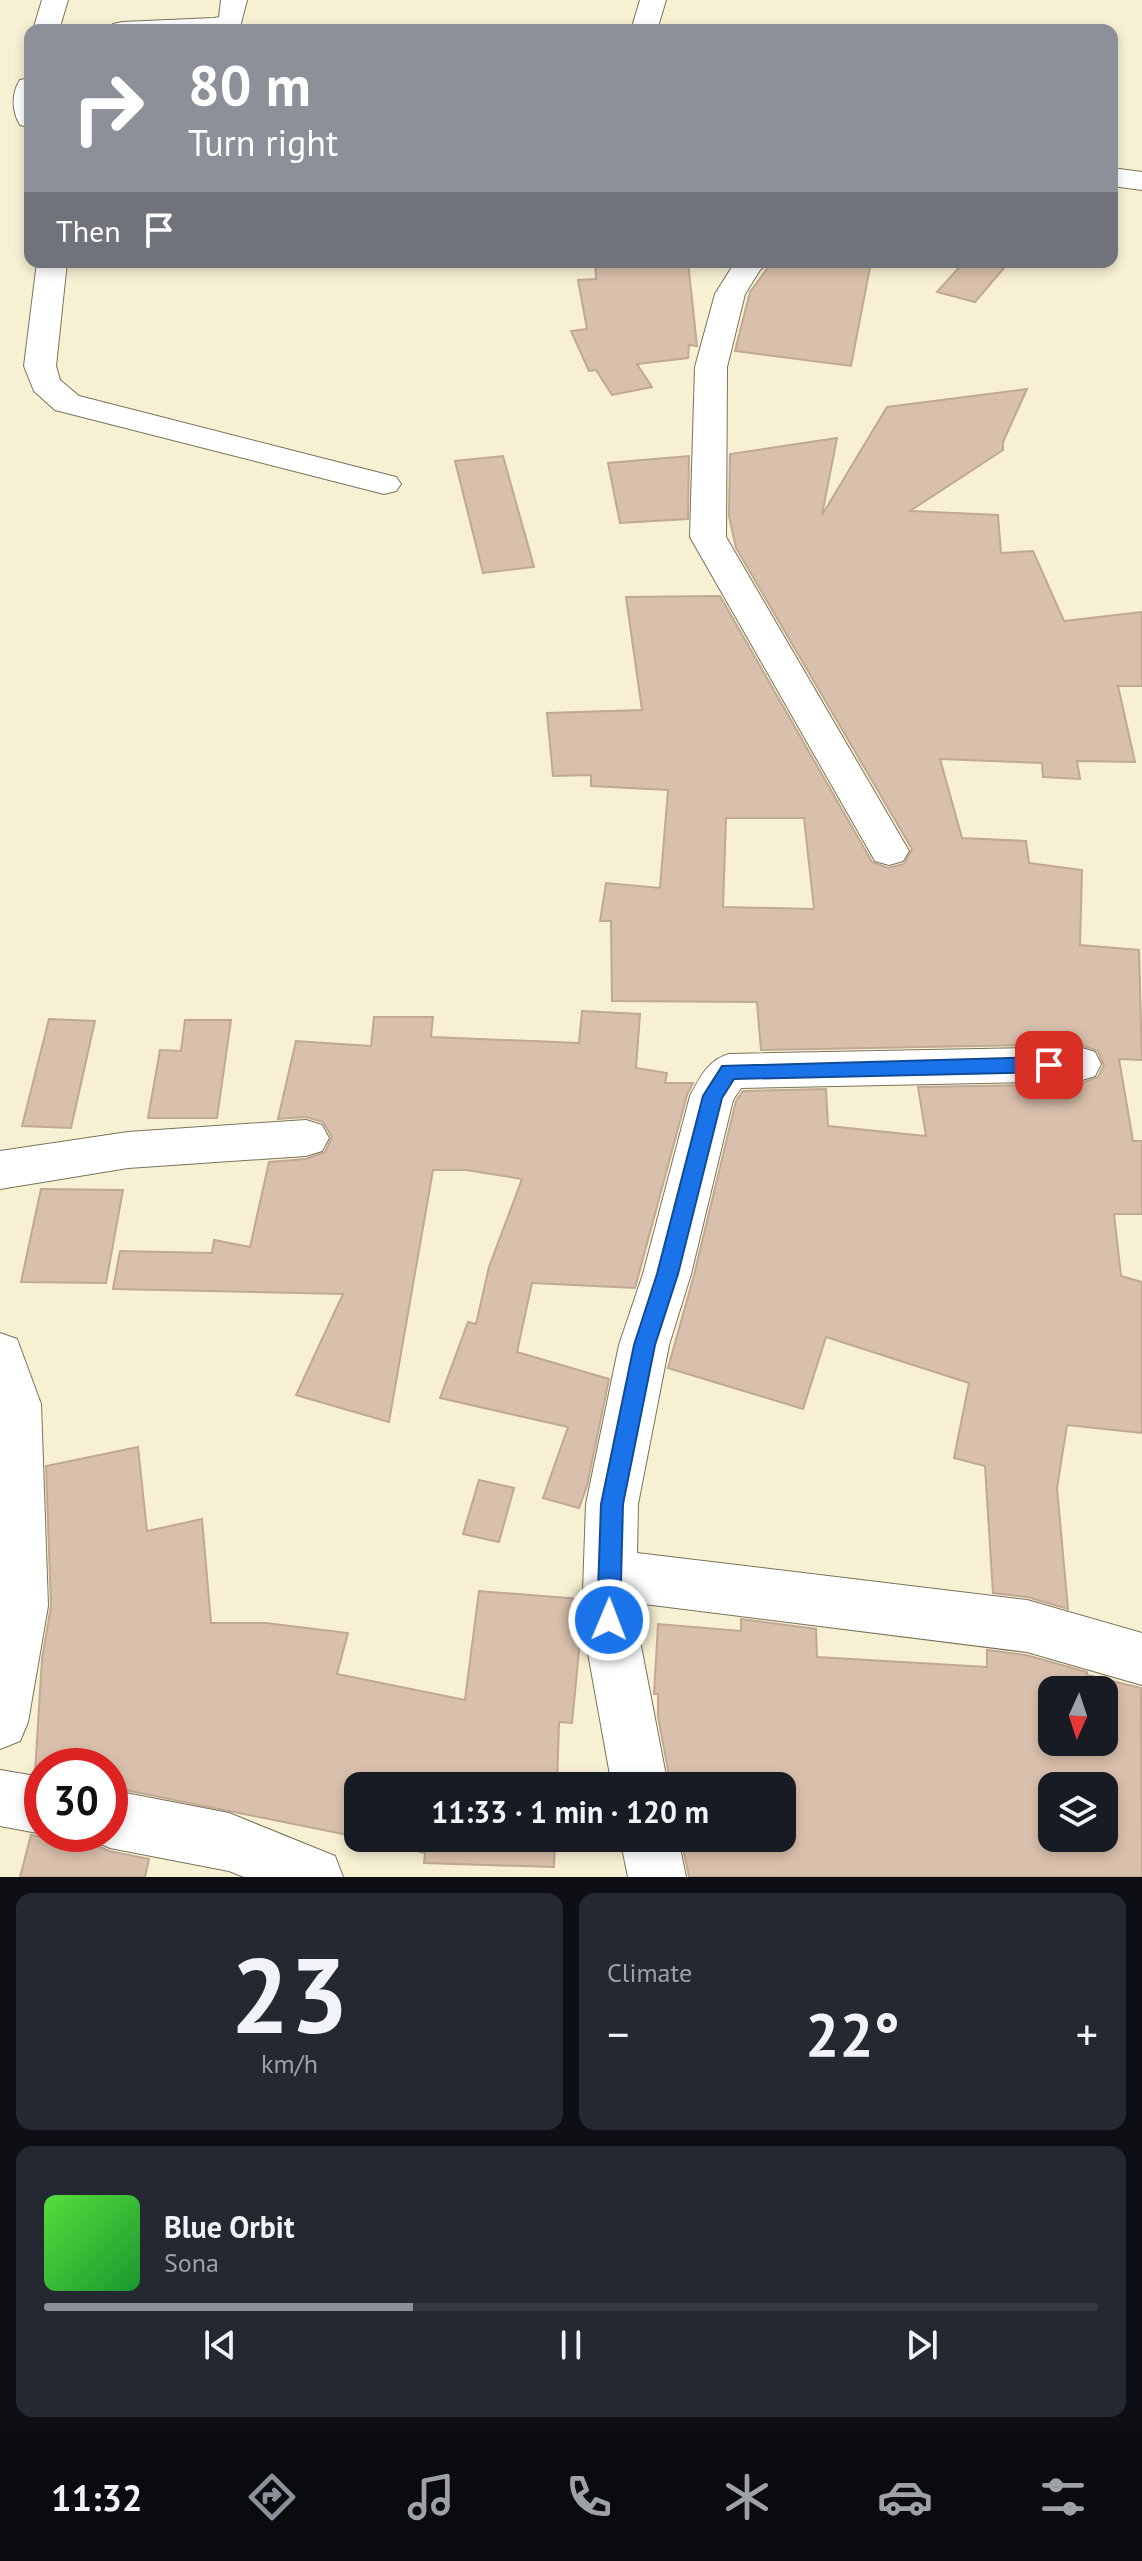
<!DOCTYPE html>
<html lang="en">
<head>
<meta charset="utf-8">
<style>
	body { margin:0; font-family:"PT Sans",sans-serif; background:#242831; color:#f1f3f6; height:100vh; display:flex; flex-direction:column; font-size:30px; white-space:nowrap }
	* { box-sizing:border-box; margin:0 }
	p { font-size:26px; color:#9ea1a6 }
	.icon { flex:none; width:44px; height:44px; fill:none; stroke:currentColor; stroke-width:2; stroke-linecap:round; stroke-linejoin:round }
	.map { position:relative; height:1877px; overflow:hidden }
	.drawer { display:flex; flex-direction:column; gap:16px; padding:16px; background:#0d0f14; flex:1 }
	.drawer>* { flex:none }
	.top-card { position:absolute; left:24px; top:24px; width:1094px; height:244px; border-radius:16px; box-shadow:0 4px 12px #0003; background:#8c9099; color:#fff; overflow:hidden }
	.needle { width:52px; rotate:183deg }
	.tools { position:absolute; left:1038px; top:1676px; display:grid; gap:16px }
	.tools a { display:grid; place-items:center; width:80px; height:80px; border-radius:16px; background:#171b24; box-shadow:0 4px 12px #0003; font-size:40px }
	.speed { position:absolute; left:24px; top:1748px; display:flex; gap:16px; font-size:40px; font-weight:700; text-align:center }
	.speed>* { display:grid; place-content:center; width:104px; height:104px; border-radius:50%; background:#171b24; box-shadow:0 4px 12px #0003; line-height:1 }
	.speed .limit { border:12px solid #d22; background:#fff; color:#111 }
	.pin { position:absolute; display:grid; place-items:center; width:68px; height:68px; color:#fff; margin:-34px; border-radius:16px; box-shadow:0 4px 12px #0006 }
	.me { position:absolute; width:88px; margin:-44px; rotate:1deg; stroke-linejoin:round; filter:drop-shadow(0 0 6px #0008) }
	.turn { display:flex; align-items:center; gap:28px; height:168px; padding:0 32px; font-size:36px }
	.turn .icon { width:104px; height:104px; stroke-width:2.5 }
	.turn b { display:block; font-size:56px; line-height:68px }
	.then { display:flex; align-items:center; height:76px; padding:0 32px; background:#0003; gap:16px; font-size:30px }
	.big { font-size:60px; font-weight:800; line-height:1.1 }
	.drawer .tile { flex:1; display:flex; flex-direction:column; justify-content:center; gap:12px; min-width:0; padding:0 28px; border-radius:16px; background:#242831 }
	.drawer .dial { align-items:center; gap:0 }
	.dial b { font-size:104px; line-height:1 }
	.song { display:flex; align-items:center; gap:24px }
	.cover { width:96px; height:96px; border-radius:12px; background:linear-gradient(135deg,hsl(110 70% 55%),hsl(130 70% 35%)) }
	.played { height:8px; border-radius:4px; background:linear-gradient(90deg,#8c9099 35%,#363941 35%) }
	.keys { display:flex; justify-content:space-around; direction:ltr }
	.heat { display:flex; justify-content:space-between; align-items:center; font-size:44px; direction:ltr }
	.drawer .tiles { flex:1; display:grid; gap:16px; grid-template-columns:1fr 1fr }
	.tile:last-child { grid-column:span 2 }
	.trip { position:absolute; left:344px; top:1772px; width:452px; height:80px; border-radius:16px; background:#171b24; box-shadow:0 4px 12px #0003; font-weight:800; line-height:80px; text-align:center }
	.tab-bar { display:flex; height:128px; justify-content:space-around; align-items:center; background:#090b0e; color:#9ea1a6 }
	.tab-bar .icon { width:56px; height:56px }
	.tab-bar .on { color:#8c9099 }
	.tab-bar b { font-size:36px; color:#f1f3f6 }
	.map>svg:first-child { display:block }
	.building { fill:#d9c0ac; stroke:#c0a894; stroke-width:2; fill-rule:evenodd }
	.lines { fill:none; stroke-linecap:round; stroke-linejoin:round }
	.minor-casing { stroke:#7a7359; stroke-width:2 }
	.minor { fill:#fff; fill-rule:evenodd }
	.route { fill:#1a73e8; stroke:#114b97; stroke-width:2 }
</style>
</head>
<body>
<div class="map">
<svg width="1142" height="1877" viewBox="0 0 1142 1877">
	<rect width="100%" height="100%" fill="#f7f0d2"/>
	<g class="building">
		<polygon points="595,262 688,262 697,346 689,345 688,358 637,364 652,387 612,395 596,370 589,371 571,331 587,329 578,280 596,279"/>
		<polygon points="772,262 871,262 851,366 735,351 750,292"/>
		<polygon points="964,262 1009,262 975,302 937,292"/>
		<path d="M1027,389l-24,53v8l-93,61 88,4 3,38 32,-2 31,70 78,-9v74h-24l17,76 -58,-1 3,18 -37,-2 -1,-14 -102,-4 22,79 64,3 3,22 53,7 -2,75 59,5 3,110 -23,-1 14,82h9v73h-28l7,62 21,6v151l-75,-8 -10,63 11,121 -41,-12 -34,-4 -8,-127 -31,-8 15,-75 -143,-46 -23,72 -135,-41 26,-93 42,-174 7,-10 83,-2 2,37 98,10 -8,-49 162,-3 18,-7 6,-12 -6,-14 -19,-7 -318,6 -4,-48 -145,-1 -1,-80h-11l6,-38 54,5 8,-98 -77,-4v-11l-38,1 -6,-63 95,-3 -16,-113 94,-1 152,266 16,6 16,-4 8,-15 -176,-301 -7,-32 1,-62 107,-16 -15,77 65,-108zM726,818h78l10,91 -91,-2z"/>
		<polygon points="503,456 534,567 483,573 455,461"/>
		<polygon points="689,456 688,519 620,523 608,463"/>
		<polygon points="582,1011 640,1014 636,1068 667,1073 665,1083 693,1083 687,1095 635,1288 532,1283 517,1352 609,1379 587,1486 579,1508 543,1498 568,1427 440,1398 468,1322 476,1324 489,1267 522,1179 466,1170 433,1170 389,1422 296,1395 343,1294 113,1289 120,1251 212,1253 214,1240 250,1247 269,1162 306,1159 325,1152 332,1137 323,1122 306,1117 278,1119 296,1041 371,1046 374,1017 433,1017 431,1037 579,1043"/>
		<polygon points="49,1019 95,1021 71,1128 22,1126"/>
		<polygon points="185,1020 231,1020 217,1118 148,1118 160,1050 181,1051"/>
		<polygon points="41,1189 123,1190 106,1283 21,1282"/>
		<polygon points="138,1447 147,1531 202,1519 211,1623 266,1623 348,1633 337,1674 465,1700 479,1591 580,1599 581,1630 572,1723 559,1722 557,1786 358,1786 358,1837 110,1787 110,1766 42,1766 42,1774 35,1773 42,1659 51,1606 46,1466"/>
		<polygon points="479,1480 514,1488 499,1542 463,1534"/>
		<path d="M741,1619l75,10 1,28 170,10v-17l39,5 61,17v3l54,13 1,189h-453l-8,-39h101v-52h-108l-1,-5h-3l-12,-65v-22h-4l4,-70 83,7zM1052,1690h52v52h-52zM1052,1786h52v52h-52z"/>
		<polygon points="46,1834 85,1834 89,1842 109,1851 149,1859 145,1877 20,1877 31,1835 42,1837"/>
		<polygon points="360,1838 555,1838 554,1867 424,1863 425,1853"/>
	</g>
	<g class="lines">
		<defs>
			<g id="minor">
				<polygon points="42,0 68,0 59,30 33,30"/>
				<polygon points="221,0 247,0 240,27 231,30 109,30 113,24 122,22 214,18 219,17"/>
				<polygon points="640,0 666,0 657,30 631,30"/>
				<path d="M30,78v49l-10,-2c-8,-13 -9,-32 0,-45z"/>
				<polygon points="1112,168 1142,172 1142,190 1112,186"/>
				<polygon points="37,262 67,262 56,366 60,380 79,396 396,477 401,484 396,491 384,494 55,410 34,391 24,366"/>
				<polygon points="735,262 769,262 760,270 745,294 727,367 726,537 909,851 903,861 889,865 875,861 690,537 695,367 715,294"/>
				<path d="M1079,1047l16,5 6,12 -6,12 -16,5 -338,7 -8,12 -42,174 -22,71 -31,159 -1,49 390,47 115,33v52l-115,-33 -391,-49v17l32,166h-56l-30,-166 4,-116 33,-159 24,-71 47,-178c10,-19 18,-36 39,-42z"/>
				<polygon points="306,1120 322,1125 329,1138 322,1151 306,1156 128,1168 0,1189 0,1151 128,1132"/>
				<polygon points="0,1333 17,1339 41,1404 48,1606 28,1722 20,1741 0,1749"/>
				<polygon points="0,1770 42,1777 43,1834 0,1826"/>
				<polygon points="110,1790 229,1813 335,1856 343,1877 244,1877 229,1871 110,1848 90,1839 88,1834 110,1834"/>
				<polygon points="620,1838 678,1838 686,1877 628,1877"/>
			</g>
		</defs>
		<use href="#minor" class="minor-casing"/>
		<use href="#minor" class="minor"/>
	</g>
	<polygon class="route" points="1049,1057 1056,1060 1058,1065 1056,1070 1049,1072 734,1079 722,1098 678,1274 655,1345 623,1504 620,1620 617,1628 609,1631 601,1628 597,1620 601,1504 634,1345 657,1274 703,1096 722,1066"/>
</svg>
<div class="tools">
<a><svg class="needle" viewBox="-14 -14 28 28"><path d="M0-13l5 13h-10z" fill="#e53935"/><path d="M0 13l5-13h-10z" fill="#9ea1a6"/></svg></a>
<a><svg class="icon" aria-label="layers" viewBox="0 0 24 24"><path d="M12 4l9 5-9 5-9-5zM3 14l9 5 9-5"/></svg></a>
</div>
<div class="speed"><div class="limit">30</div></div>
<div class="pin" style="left:1049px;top:1065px;background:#d93025"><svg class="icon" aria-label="arrive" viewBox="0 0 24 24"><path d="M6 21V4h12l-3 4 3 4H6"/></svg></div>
<svg class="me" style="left:609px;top:1620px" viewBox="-20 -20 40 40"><circle r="17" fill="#1a73e8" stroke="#fff" stroke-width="3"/><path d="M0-11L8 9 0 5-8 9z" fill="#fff"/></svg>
<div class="trip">11:33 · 1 min · 120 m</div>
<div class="top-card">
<div class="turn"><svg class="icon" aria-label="right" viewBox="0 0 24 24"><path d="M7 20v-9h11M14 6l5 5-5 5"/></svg><div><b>80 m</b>Turn right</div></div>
<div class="then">Then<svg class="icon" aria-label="arrive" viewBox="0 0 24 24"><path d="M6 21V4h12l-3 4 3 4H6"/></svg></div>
</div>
</div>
<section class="drawer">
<div class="tiles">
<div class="tile dial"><b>23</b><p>km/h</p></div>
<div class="tile"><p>Climate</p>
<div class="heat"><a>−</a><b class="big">22°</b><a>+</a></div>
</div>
<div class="tile">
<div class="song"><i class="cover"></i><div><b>Blue Orbit</b><p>Sona</p></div></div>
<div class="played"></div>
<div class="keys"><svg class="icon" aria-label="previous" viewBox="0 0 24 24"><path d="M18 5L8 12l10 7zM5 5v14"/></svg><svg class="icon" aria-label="pause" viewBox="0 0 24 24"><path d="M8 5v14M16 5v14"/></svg><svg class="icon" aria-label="next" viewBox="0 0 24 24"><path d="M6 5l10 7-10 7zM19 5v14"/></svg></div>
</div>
</div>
</section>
<nav class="tab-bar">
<b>11:32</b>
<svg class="icon on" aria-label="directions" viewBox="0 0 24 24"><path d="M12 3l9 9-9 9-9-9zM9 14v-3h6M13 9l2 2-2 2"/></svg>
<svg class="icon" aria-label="music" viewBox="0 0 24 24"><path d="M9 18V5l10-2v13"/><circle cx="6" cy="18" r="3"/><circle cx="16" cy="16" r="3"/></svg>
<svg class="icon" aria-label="phone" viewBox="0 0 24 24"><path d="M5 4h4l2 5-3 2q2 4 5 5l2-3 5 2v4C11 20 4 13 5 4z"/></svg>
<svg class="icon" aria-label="climate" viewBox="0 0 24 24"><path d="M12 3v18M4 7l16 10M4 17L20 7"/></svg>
<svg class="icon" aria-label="car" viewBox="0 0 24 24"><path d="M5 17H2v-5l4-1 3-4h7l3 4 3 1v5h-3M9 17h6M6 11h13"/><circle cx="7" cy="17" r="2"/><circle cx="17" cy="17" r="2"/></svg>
<svg class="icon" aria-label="filters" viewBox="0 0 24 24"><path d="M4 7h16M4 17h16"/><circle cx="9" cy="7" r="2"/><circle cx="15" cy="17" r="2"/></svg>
</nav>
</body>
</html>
